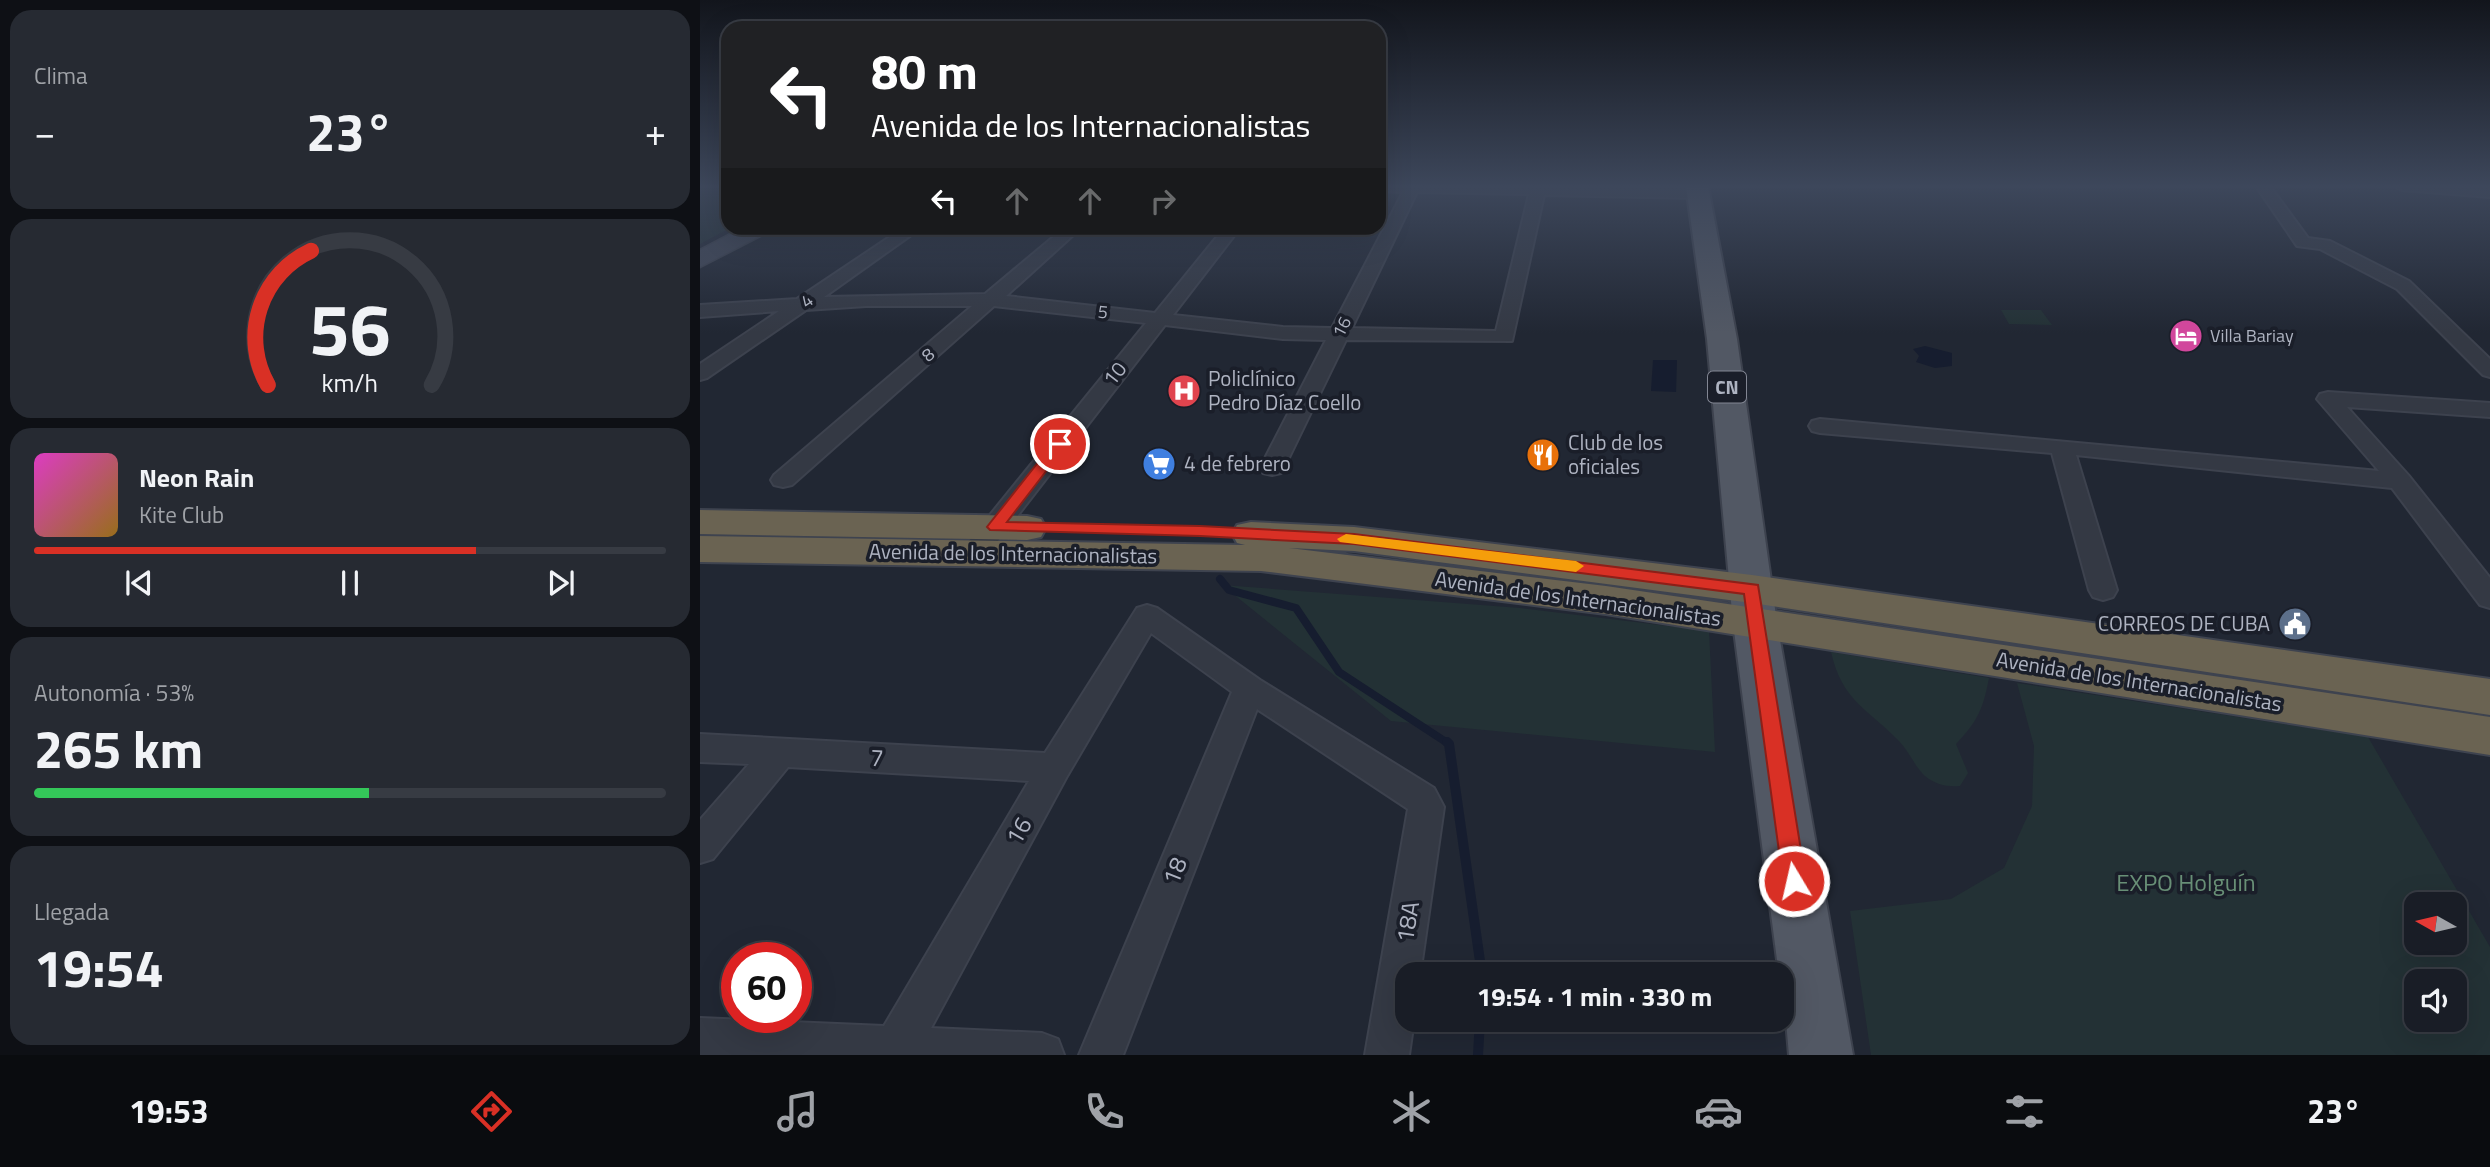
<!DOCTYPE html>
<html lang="es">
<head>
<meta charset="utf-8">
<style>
	body { margin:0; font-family:"Titillium Web",sans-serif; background:#262a32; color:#f1f3f6; height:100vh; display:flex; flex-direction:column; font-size:26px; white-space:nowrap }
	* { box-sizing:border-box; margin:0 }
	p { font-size:23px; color:#9fa2a7 }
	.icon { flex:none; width:38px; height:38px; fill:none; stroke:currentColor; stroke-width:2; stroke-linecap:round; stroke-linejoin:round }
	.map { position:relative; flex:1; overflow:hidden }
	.details { display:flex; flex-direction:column; gap:10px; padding:10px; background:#0e1015; width:700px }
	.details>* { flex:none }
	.banner { position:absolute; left:21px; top:21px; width:665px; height:214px; border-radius:21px; box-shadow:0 7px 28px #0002,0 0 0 2px #373b43; background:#202124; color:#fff; overflow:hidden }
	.needle { width:46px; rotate:278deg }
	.buttons { position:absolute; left:1704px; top:892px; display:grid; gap:14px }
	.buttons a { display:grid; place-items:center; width:63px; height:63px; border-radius:14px; background:#191d26; box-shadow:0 7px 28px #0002,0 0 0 2px #373b43; font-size:35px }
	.speed { position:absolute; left:21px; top:942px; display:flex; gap:14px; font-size:35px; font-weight:700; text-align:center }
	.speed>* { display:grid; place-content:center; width:91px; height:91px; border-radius:50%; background:#191d26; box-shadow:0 7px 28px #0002,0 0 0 2px #373b43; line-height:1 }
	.speed .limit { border:10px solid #d22; background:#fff; color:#111 }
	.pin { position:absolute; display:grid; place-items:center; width:60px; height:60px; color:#fff; margin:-30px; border:4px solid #fff; border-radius:50%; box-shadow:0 2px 7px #0007 }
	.me { position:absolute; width:77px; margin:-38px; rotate:351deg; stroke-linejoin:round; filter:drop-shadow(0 0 5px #0008) }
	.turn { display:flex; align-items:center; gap:24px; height:147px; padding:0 35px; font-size:32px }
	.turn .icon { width:91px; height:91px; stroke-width:2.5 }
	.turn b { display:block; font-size:49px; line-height:60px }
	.lanes { display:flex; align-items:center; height:66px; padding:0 35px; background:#0003; justify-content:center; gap:35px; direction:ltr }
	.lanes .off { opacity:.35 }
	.big { font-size:52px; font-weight:700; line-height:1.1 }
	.details .card { flex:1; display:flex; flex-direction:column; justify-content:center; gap:10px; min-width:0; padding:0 24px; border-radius:21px; background:#262a32 }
	.details .dial { align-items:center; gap:0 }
	.dial svg { height:182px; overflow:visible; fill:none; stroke:#373b43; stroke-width:7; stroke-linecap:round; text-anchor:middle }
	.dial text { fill:#f1f3f6; stroke:none }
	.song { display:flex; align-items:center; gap:21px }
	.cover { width:84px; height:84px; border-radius:10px; background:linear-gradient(135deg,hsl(310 70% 55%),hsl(40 70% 35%)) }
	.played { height:7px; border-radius:4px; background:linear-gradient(90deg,#d93025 70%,#373b43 70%) }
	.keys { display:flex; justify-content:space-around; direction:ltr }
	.heat { display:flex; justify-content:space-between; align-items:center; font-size:38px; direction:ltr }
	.charge { height:10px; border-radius:5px; background:linear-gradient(90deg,#34c759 53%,#373b43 0) }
	.trip { position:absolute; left:695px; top:962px; width:399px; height:70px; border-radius:21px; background:#191d26; box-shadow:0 7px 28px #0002,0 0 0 2px #373b43; font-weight:700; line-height:70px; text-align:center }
	.tabs { display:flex; height:112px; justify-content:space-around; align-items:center; background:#0a0c0f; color:#9fa2a7 }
	.tabs .icon { width:49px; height:49px }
	.tabs .active { color:#d93025 }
	.tabs b { font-size:32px; color:#f1f3f6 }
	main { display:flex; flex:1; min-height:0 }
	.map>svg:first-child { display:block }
	.green { fill:#233135; fill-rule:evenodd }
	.water { fill:#161d2f }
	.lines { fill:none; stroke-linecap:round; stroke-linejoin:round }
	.stream-far1 { stroke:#161d2f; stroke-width:8 }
	.stream { stroke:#161d2f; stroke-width:10 }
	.street-casing { stroke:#3d424e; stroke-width:4 }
	.secondary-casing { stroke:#3d424e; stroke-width:3 }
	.primary-casing { stroke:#3d424e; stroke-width:4 }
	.highway-casing { stroke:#3e434f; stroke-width:4 }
	.street { fill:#343944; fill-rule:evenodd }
	.secondary { fill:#424857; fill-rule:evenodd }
	.primary { fill:#525864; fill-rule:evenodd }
	.highway { fill:#6a6352; fill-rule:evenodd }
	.route { fill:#d93025; stroke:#8d1f18; stroke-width:2 }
	.slow { fill:#f59e0b }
	.labels { text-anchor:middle; stroke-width:7; stroke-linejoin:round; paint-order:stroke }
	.far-street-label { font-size:18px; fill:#aeb3c1; stroke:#1a1e29 }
	.far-poi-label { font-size:18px; fill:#aeb3c1; stroke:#1a1e29; text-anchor:start }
	.shield { fill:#1a1e29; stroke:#828693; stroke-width:2 }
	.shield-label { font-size:19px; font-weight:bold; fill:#aeb3c1 }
	.street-label { font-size:21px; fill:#aeb3c1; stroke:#1a1e29 }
	.poi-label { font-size:21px; fill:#aeb3c1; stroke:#1a1e29; text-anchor:start }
	.near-street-label { font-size:24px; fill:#aeb3c1; stroke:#1a1e29 }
	.near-park-label { font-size:24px; fill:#688f76; stroke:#1a1e29 }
</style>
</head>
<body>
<main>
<section class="details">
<div class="card"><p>Clima</p>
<div class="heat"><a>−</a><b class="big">23°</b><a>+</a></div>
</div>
<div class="card dial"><svg viewBox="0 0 100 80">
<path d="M14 69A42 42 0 1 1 86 69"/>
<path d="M14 69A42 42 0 0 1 33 10" stroke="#d93025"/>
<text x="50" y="56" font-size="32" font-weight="700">56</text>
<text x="50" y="72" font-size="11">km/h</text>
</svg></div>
<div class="card">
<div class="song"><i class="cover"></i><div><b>Neon Rain</b><p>Kite Club</p></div></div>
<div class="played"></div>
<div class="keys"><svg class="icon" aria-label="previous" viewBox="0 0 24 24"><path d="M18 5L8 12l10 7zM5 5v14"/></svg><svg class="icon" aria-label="pause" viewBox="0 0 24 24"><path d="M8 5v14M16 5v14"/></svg><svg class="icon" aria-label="next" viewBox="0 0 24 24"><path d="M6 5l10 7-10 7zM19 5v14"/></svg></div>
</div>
<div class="card"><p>Autonomía · 53%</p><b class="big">265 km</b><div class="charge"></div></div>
<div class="card"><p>Llegada</p><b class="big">19:54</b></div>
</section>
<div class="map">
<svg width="1790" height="1055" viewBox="0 0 1790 1055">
	<rect width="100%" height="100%" fill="#212733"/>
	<g class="green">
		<polygon points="0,186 28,186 30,228 0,244"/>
		<polygon points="1301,310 1341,310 1352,325 1309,324"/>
		<polygon points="522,585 820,608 1009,631 1015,752 691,721"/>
		<path d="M1131,652l158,26c-6,31 -11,43 -33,66l12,29 -8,13c-13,1 -24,-1 -35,-10 -10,-9 -16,-25 -26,-35 -31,-32 -57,-40 -68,-89z"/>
		<path d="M1317,683l351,54 122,210v108h-619l-21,-144 101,-12 53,-31 28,-62 2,-60zM1717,905h38v38h-38zM1717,982h38v38h-38z"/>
	</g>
	<g class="water">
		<polygon points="1225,346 1252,353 1252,366 1235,368 1216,362 1219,356 1213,349"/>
		<polygon points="953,360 977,360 976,392 951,391"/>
	</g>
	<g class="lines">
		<polyline class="stream-far1" points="520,579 529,590 596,608 639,672 749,744"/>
		<g class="stream">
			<polyline points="747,742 749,744 782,975"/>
			<polyline points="778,1055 780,1020"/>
		</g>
		<defs>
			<g id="street">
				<path d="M679,186l319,2 8,5 -8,5 -154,-3 -32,146 -166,-1 -62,128 -3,5 -9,2 -9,-2 -3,-5 66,-128 -43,-1 -118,-14 -181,234 -10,3 -10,-3 -4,-6 4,-6 182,-224 -152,-17 -202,179 -9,2 -9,-2 -3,-5 3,-5 198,-169h-106l-60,4 -99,68 -7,2v-16l79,-53 -79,6v-12l97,-6 106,-71h18l-97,69 161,-3 79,-66h17l-75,68 149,17 69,-85h16l-67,87 110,12 49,1 71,-136 -24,-1zM717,192l112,2 -33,137 -144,-3z"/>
				<polygon points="1556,186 1570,186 1608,238 1630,241 1709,281 1790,359 1790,377 1783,375 1697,289 1620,249 1597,246"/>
				<polygon points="1695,186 1790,187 1790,197 1702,190"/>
				<polygon points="1628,392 1790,403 1790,417 1647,407 1709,476 1790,578 1790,608 1780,605 1692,488 1376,455 1417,590 1413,597 1403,600 1393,597 1389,590 1352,453 1120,433 1112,431 1109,426 1112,421 1120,419 1679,471 1617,399 1620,394"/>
				<polygon points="447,605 457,608 560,680 734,788 744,807 720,975 707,975 707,1020 714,1020 709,1055 665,1055 708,809 557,709 423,1055 379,1055 532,692 451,633 366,778 231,1028 342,1033 358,1039 364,1055 0,1055 0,1018 184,1026 329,781 88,767 13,859 0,863 0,820 49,764 0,762 0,734 345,753 437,608"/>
			</g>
			<polygon id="secondary" points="42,228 69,228 66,233 0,267 0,250"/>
			<polygon id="primary" points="986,186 1008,186 1037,339 1077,623 1153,1055 1089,1055 1082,975 1079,975 1033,623 1007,339"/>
			<g id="highway">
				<polygon points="0,510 327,516 341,519 346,528 341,537 327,540 0,534"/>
				<polygon points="551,522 654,527 1052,575 1790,679 1790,715 1052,603 654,551 589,548 906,586 1790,717 1790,755 906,614 561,571 0,562 0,536 545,545 537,543 532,534 537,525"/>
			</g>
		</defs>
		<use href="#street" class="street-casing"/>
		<use href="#secondary" class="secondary-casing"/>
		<use href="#primary" class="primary-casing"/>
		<use href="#highway" class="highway-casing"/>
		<use href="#street" class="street"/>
		<use href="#secondary" class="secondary"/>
		<use href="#primary" class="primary"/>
		<use href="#highway" class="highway"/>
	</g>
	<linearGradient id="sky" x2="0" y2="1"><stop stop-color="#12151c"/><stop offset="0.56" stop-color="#3d475b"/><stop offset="1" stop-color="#3d475b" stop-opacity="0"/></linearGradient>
	<rect width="1790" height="333" fill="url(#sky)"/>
	<polygon class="route" points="360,439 367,444 307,522 500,526 654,534 1058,585 1106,881 1102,889 1094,892 1086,889 1083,881 1044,594 654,544 500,536 290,530 287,527 290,523 355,441"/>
	<polygon class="slow" points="646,534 876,561 884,566 876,572 640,542 637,539"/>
	<defs>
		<symbol id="hotel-disc" viewBox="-11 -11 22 22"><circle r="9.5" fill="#d1479c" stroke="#1a1e29"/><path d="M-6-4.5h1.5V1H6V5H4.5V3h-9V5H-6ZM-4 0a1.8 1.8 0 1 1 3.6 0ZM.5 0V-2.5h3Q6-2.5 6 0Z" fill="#fff"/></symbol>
		<symbol id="hospital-disc" viewBox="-11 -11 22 22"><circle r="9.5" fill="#e0444e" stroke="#1a1e29"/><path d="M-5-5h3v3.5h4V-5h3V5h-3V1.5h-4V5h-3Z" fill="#fff"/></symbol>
		<symbol id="restaurant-disc" viewBox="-11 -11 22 22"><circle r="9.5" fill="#e8710a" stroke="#1a1e29"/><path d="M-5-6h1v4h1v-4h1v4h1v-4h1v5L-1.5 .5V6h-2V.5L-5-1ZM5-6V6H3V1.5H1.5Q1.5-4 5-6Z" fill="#fff"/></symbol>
		<symbol id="supermarket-disc" viewBox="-11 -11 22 22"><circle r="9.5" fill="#3f7fe0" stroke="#1a1e29"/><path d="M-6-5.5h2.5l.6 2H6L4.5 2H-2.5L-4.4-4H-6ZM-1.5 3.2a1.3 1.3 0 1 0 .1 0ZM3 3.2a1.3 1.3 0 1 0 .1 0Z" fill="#fff"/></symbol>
		<symbol id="civic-disc" viewBox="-11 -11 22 22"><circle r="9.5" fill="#5c6f8a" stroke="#1a1e29"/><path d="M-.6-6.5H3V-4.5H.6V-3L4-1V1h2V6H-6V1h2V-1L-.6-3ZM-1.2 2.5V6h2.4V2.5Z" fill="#fff"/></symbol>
	</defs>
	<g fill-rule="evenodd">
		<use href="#hotel-disc" x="1467" y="317" width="38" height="38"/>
		<use href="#hospital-disc" x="465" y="372" width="38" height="38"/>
		<use href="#restaurant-disc" x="824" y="436" width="38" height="38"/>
		<use href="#supermarket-disc" x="440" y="445" width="38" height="38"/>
		<use href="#civic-disc" x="1576" y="605" width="38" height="38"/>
	</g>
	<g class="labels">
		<g class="far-street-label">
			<text transform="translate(107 301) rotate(-35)" y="6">4</text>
			<text transform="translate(403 312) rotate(6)" y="6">5</text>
			<text transform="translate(642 327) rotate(-63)" y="6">16</text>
			<text transform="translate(228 355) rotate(-41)" y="6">8</text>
		</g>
		<g class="far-poi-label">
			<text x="1510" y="342">Villa Bariay</text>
		</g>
		<rect class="shield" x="1008" y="371.5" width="38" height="31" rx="5"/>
		<g class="shield-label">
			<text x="1027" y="394">CN</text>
		</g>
		<g class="street-label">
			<text transform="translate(415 374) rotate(-52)" y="7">10</text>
			<text transform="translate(313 554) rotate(1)" y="7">Avenida de los Internacionalistas</text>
			<text transform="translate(878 599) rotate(8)" y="7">Avenida de los Internacionalistas</text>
			<text transform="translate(1439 682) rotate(9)" y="7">Avenida de los Internacionalistas</text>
		</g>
		<g class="poi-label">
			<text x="508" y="386">Policlínico<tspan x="508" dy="24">Pedro Díaz Coello</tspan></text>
			<text x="868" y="450">Club de los<tspan x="868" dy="24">oficiales</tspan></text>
			<text x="484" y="471">4 de febrero</text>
			<text x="1570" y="631" text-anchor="end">CORREOS DE CUBA</text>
		</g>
		<g class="near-street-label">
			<text transform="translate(177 758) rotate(3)" y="8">7</text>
			<text transform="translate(319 831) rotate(-60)" y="8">16</text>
			<text transform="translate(475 871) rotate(-68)" y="8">18</text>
			<text transform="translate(708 922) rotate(-81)" y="8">18A</text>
		</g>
		<g class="near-park-label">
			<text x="1486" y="891">EXPO Holguín</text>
		</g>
	</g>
</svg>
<div class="buttons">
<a><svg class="needle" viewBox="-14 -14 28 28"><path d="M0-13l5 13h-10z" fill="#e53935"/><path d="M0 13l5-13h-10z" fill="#9fa2a7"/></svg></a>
<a><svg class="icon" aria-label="sound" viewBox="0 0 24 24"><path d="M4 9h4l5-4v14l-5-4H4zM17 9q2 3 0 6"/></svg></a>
</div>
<div class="speed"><div class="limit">60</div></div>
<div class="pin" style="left:360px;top:444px;background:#d93025"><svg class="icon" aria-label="arrive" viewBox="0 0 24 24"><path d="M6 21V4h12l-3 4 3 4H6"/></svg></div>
<svg class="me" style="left:1094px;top:881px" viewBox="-20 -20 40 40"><circle r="17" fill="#d93025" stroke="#fff" stroke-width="3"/><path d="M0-11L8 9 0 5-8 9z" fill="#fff"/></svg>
<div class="trip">19:54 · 1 min · 330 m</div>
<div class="banner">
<div class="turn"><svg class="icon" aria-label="left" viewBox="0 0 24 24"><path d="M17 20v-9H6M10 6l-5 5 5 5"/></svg><div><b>80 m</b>Avenida de los Internacionalistas</div></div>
<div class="lanes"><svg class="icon" aria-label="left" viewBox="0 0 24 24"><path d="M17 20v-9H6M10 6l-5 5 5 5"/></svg><svg class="icon off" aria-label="ahead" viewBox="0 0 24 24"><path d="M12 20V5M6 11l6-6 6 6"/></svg><svg class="icon off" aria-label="ahead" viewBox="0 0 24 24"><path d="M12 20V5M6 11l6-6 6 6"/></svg><svg class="icon off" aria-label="right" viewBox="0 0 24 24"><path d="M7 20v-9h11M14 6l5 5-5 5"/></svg></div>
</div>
</div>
</main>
<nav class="tabs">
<b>19:53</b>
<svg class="icon active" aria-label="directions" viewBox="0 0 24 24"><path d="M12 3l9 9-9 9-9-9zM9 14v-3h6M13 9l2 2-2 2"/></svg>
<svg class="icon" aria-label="music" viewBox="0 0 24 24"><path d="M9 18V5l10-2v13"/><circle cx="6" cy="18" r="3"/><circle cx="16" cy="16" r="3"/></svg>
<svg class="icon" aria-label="phone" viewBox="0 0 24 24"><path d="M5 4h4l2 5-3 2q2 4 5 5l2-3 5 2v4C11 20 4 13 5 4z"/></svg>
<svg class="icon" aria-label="climate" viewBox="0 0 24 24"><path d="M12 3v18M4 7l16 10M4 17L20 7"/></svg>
<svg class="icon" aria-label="car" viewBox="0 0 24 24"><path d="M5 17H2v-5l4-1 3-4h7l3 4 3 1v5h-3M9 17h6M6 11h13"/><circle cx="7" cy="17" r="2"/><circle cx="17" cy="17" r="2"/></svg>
<svg class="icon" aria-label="filters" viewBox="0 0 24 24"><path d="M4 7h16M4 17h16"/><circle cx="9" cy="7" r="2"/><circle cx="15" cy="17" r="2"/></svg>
<b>23°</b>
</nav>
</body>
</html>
